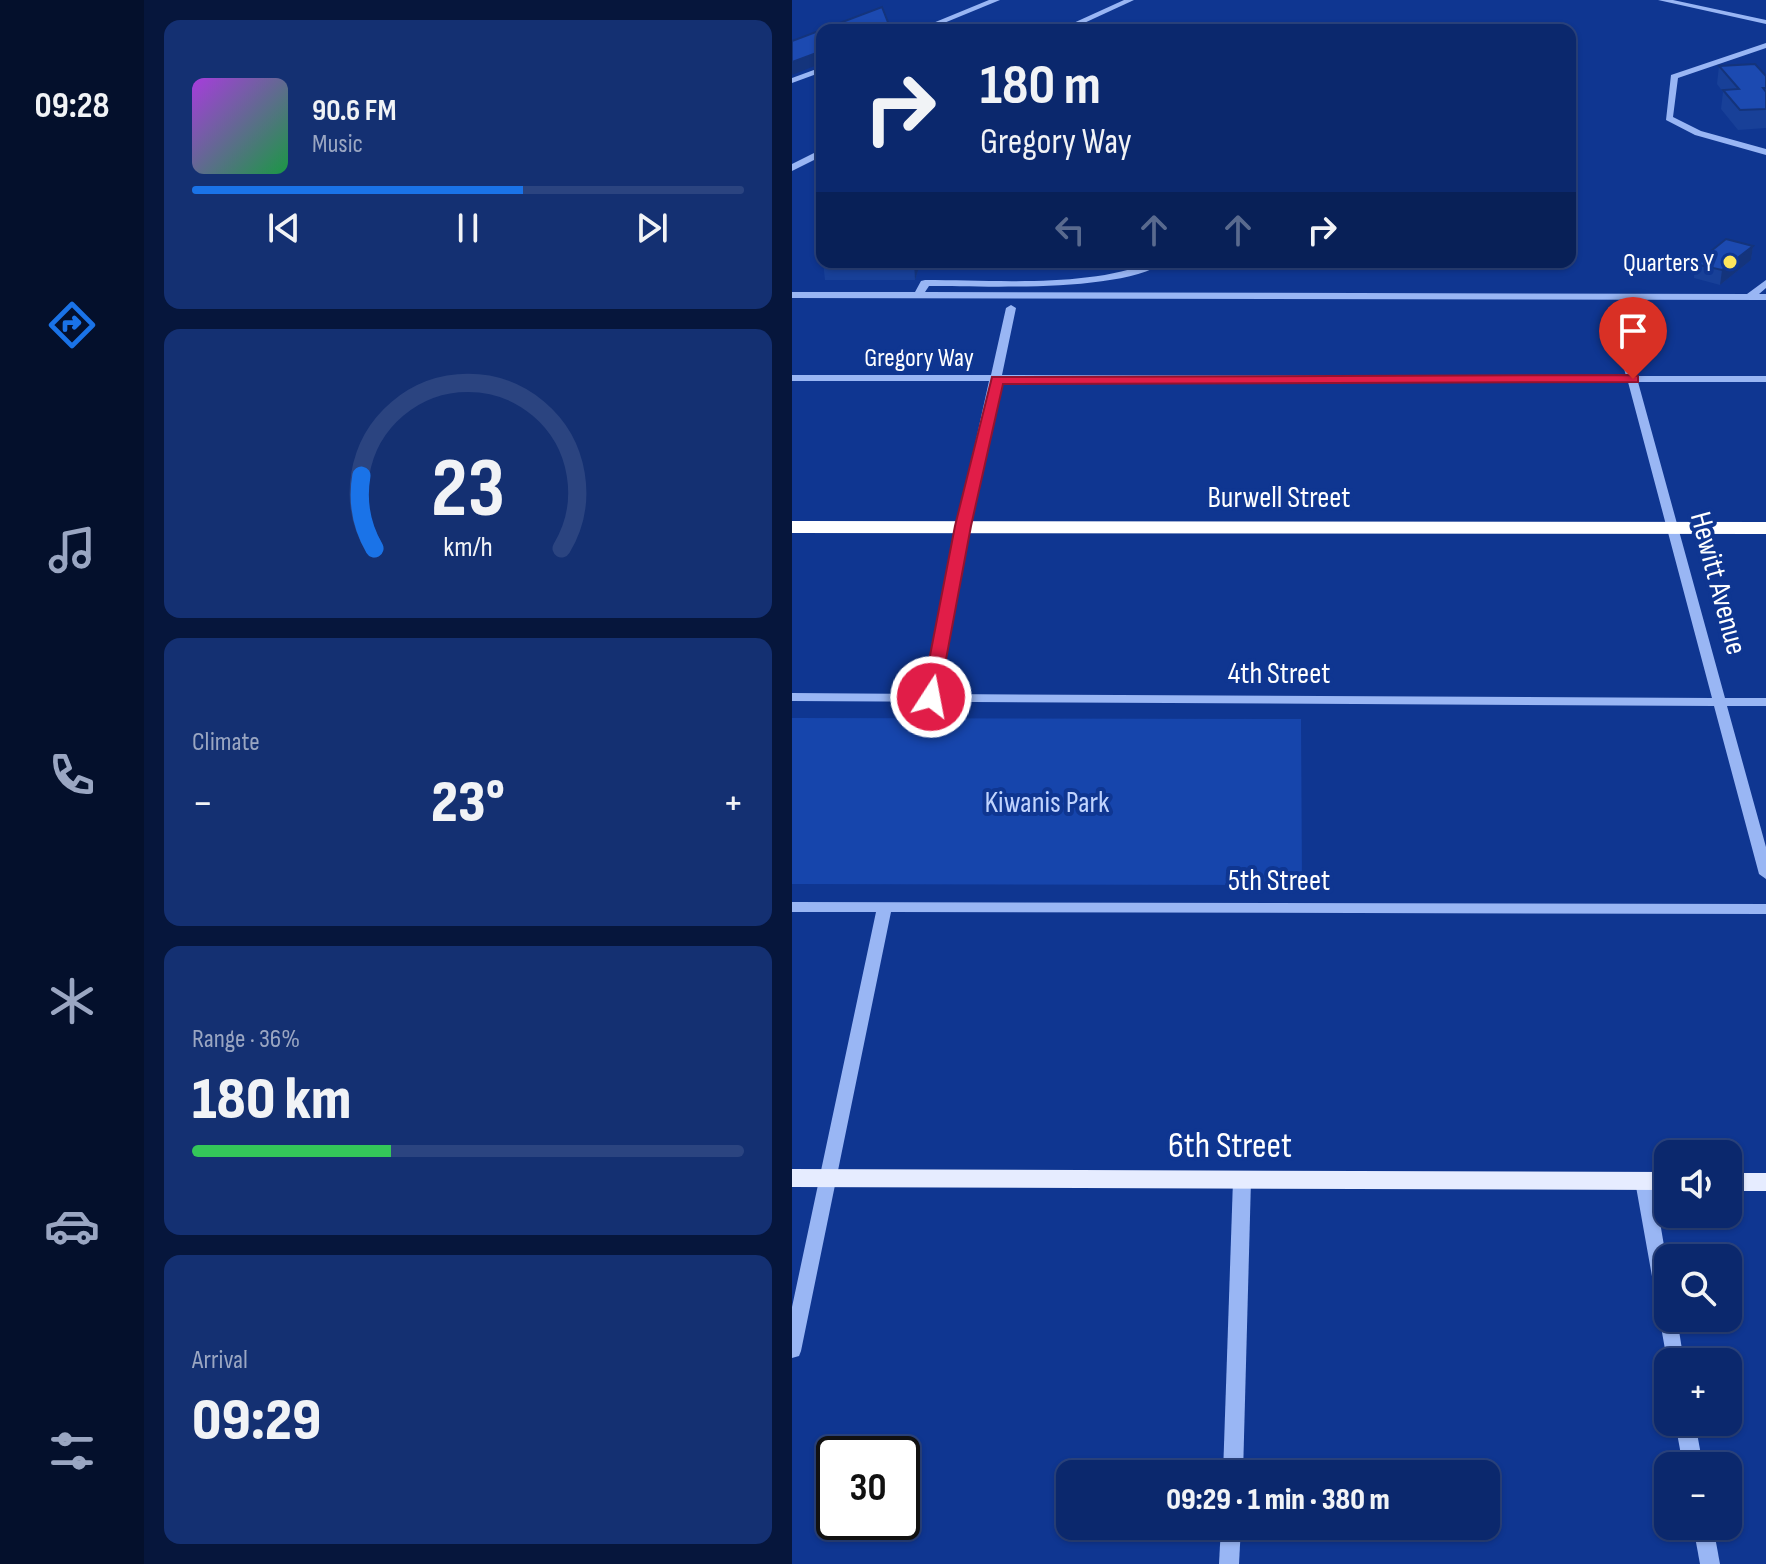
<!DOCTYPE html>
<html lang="en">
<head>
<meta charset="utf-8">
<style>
	body { margin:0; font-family:"Sofia Sans Condensed",sans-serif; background:#143072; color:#f1f3f6; height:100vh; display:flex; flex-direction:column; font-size:30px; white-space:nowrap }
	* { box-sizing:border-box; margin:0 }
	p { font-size:26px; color:#9aa6c2 }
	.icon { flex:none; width:44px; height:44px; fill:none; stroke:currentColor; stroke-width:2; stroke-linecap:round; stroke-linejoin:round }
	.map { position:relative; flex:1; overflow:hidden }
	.details { display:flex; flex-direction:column; gap:20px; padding:20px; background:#06163c; width:648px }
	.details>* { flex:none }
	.hud { position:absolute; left:24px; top:24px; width:760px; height:244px; border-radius:16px; box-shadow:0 2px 6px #0004,0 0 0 2px #2b4480; background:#0b286d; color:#f1f3f6; overflow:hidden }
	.controls { position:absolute; left:862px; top:1140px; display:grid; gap:16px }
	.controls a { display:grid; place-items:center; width:88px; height:88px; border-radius:16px; background:#0b286d; box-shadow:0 2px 6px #0004,0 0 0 2px #2b4480; font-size:40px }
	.speed { position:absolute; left:24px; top:1436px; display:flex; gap:16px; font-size:40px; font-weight:700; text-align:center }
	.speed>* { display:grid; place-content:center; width:104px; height:104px; border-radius:50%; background:#0b286d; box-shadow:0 2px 6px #0004,0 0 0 2px #2b4480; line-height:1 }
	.speed .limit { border:4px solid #111; border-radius:12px; background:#fff; color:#111 }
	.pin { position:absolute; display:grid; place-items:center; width:68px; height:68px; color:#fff; margin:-82px -34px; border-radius:50% 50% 50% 0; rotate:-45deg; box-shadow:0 0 8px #0007 }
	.pin .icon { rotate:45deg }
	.me { position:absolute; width:88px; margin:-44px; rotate:11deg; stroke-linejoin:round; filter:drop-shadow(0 0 6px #0008) }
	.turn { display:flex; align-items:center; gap:28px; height:168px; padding:0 32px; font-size:36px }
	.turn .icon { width:104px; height:104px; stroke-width:2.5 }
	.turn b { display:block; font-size:56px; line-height:68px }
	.lanes { display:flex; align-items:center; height:76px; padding:0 32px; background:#0003; justify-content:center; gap:40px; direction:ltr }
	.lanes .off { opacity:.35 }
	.big { font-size:60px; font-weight:800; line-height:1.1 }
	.details .card { flex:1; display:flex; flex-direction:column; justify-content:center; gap:12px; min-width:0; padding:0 28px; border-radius:16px; background:#143072 }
	.details .dial { align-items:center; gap:0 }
	.dial svg { height:208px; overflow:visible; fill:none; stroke:#2b4480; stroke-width:7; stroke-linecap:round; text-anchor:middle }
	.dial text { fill:#f1f3f6; stroke:none }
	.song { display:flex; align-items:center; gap:24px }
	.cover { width:96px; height:96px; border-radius:12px; background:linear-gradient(135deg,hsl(280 70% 55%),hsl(140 70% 35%)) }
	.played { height:8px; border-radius:4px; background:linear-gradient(90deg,#1a73e8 60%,#2b4480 60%) }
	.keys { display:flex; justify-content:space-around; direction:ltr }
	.heat { display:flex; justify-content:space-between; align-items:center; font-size:44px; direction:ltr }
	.charge { height:12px; border-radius:6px; background:linear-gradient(90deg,#34c759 36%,#2b4480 0) }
	.trip { position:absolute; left:264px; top:1460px; width:444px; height:80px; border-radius:16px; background:#0b286d; box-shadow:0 2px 6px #0004,0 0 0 2px #2b4480; font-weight:800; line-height:80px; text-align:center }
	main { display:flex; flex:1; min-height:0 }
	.tab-bar { display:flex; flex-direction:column; width:144px; justify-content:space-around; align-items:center; background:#04102c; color:#9aa6c2 }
	.tab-bar .icon { width:56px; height:56px }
	.tab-bar .active { color:#1a73e8 }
	.tab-bar b { font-size:36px; color:#f1f3f6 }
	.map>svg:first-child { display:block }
	.green { fill:#1645ac }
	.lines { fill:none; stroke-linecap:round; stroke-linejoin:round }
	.minor { fill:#99b6f4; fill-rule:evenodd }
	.major { fill:#e6ecff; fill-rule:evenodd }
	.highway { fill:#fff; fill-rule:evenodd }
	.wall { fill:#184098 }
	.shaded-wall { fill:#14347c }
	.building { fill:#1c4ab1; stroke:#14347c; stroke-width:2 }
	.route { fill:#e11d48; stroke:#92132f; stroke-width:2 }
	.poi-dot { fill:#ffe65c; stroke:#0f3691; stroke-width:3 }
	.labels { text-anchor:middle; stroke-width:8; stroke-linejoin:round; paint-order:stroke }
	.far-poi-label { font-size:26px; fill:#fff; stroke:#0f3691; text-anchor:end }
	.far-street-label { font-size:26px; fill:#fff; stroke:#0f3691 }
	.street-label { font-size:30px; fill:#fff; stroke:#0f3691 }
	.park-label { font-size:30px; fill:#c1d4fe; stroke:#0f3691 }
	.near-street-label { font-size:36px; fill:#fff; stroke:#0f3691 }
</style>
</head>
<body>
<main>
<nav class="tab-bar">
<b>09:28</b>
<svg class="icon active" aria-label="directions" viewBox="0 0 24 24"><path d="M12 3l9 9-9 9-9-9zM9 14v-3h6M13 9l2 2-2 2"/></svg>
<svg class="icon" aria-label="music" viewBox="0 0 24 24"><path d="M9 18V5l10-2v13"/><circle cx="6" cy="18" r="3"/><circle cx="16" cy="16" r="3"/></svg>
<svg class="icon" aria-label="phone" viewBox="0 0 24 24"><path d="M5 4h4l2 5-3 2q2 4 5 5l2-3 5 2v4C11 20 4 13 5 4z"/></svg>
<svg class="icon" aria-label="climate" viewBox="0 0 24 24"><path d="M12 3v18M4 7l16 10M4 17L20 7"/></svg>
<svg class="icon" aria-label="car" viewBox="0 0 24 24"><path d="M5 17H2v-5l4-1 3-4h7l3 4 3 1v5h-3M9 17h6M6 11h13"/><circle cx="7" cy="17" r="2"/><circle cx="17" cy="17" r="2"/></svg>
<svg class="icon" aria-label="filters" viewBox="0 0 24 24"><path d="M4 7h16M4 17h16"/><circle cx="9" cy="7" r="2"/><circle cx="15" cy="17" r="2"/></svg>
</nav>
<section class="details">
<div class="card">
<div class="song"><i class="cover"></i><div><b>90.6 FM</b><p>Music</p></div></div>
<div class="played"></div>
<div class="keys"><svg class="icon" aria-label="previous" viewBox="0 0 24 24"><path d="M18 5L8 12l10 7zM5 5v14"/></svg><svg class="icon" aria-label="pause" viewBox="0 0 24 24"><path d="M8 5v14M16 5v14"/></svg><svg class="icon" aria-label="next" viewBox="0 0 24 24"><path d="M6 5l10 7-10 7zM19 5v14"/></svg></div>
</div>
<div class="card dial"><svg viewBox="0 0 100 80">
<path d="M14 69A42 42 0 1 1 86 69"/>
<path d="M14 69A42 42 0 0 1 9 41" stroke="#1a73e8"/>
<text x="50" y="56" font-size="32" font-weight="700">23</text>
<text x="50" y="72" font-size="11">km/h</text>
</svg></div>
<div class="card"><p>Climate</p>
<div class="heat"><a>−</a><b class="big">23°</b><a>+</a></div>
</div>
<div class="card"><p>Range · 36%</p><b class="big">180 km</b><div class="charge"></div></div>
<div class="card"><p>Arrival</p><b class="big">09:29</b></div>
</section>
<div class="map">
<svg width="974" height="1564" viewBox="0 0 974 1564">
	<rect width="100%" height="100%" fill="#0f3691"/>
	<polygon class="green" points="0,718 509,719 510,885 0,884"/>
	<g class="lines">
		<g class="minor">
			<polygon points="197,0 208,0 135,30 124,30"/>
			<polygon points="332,0 342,0 277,30 266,30"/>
			<polygon points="866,0 881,0 974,20 974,24"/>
			<polygon points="974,43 974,48 886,78 881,117 909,131 974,149 974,155 903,135 874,120 879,75"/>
			<polygon points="30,67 30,72 0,83 0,78"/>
			<polygon points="30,149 30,156 0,171 0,164"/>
			<path d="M360,262h13c-44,31 -181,24 -236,24l-4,6 822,2 19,-14v8l-7,6h7v6l-974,-2v-6h123l6,-11 4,-1c69,0 163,8 227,-18z"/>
			<path d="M219,305l5,3 -14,67 624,1 -18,-68 5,-3 5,3 19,68h129v6h-128l87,316h41v8h-39l39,141v32l-7,-5 -45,-168 -922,-5v-8l133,1 32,-168 32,-145h-197v-6h199l15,-67zM208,381l628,1 84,316 -774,-4 31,-168z"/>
			<polygon points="0,902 974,904 974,914 99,912 9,1351 7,1356 0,1358 0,1307 84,912 0,912"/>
			<polygon points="450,1174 456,1176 459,1180 451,1474 431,1474 441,1180 444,1176"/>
			<polygon points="852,1175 858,1177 861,1181 876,1269 876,1318 885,1318 892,1362 876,1362 876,1366 843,1181 846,1177"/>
			<polygon points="883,1422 903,1422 911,1466 891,1466"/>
			<polygon points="429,1526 449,1526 447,1564 427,1564"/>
			<polygon points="901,1526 921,1526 928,1564 908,1564"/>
		</g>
		<g class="major">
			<polygon points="0,1169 876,1172 876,1190 0,1187"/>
			<rect x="936" y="1173" width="38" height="18"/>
		</g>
		<polygon class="highway" points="0,521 974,522 974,534 0,533"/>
	</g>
	<g class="wall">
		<polygon points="927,66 974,76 974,128 946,130 929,109 931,92 925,84"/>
		<polygon points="961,246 959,260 928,285 902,278 903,264"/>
		<polygon points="31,262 129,262 123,280 33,280"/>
		<polygon points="397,262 428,262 424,268 398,269"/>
	</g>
	<g class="shaded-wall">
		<polygon points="97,25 98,30 84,30"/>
		<polygon points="30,51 30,63 0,75 0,62"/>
		<polygon points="961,246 959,260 928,285 930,270"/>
		<polygon points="122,262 129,262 123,280"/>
	</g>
	<g class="building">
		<polygon points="90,7 97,25 84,30 30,30 30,51 0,62 0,41"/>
		<polygon points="309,27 322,30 304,30"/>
		<polygon points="963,64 974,76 974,88 971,88 974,92 974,109 948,110 931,90 947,89 927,66"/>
		<polygon points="934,239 961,246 930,270 903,264"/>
	</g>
	<polygon class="route" points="841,375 846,376 846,382 211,384 179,526 147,697 139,702 130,697 163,526 200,377"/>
	<circle class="poi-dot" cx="938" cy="262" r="8"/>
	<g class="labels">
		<g class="far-poi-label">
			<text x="922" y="271">Quarters Y</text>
		</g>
		<g class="far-street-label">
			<text x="127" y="366">Gregory Way</text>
		</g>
		<g class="street-label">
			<text x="487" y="507">Burwell Street</text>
			<text transform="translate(927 583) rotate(75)" y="10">Hewitt Avenue</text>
			<text x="487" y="683">4th Street</text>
			<text x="487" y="890">5th Street</text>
		</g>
		<g class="park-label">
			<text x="255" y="812">Kiwanis Park</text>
		</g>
		<g class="near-street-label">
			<text x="438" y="1157">6th Street</text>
		</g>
	</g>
</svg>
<div class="controls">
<a><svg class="icon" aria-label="sound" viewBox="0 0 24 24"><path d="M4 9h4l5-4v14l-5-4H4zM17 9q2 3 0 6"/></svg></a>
<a><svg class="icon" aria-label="search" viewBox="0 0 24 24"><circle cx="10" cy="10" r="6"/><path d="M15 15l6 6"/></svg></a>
<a>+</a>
<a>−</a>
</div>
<div class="speed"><div class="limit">30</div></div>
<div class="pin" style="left:841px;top:379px;background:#d93025"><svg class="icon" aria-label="arrive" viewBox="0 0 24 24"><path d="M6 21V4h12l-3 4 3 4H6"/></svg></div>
<svg class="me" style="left:139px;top:697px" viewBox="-20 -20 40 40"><circle r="17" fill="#e11d48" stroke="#fff" stroke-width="3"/><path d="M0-11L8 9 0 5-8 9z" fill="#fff"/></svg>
<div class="trip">09:29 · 1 min · 380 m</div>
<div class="hud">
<div class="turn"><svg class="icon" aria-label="right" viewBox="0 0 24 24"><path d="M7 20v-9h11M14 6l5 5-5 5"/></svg><div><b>180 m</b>Gregory Way</div></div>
<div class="lanes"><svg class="icon off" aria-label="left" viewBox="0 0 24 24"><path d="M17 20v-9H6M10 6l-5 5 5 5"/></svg><svg class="icon off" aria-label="ahead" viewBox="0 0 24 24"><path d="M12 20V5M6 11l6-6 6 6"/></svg><svg class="icon off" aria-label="ahead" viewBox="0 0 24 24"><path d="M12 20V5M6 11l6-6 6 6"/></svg><svg class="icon" aria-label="right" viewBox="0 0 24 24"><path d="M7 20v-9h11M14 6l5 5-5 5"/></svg></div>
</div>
</div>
</main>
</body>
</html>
